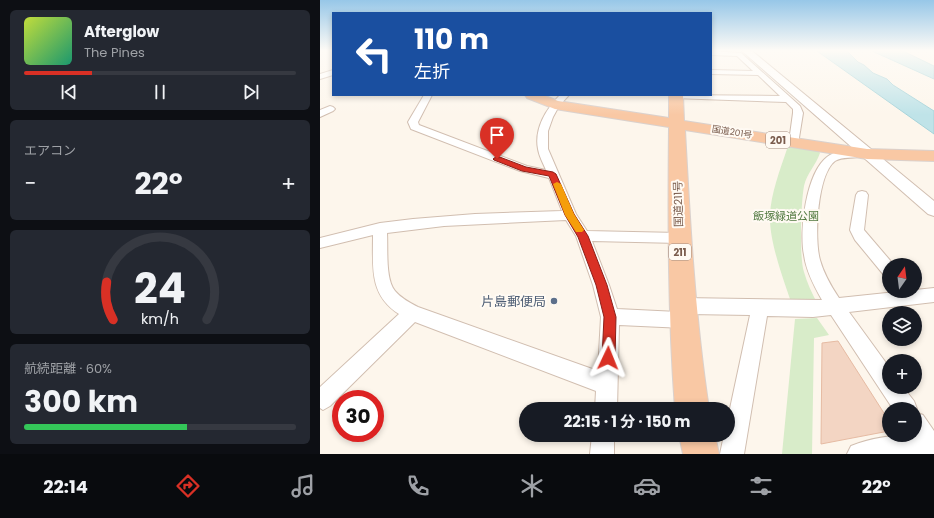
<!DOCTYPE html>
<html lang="ja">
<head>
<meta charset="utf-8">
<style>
	body { margin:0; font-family:Poppins,"Noto Sans JP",sans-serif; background:#242831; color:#f1f3f6; height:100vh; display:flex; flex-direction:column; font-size:15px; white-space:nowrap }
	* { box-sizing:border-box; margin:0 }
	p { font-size:13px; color:#9ea1a6 }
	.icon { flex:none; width:22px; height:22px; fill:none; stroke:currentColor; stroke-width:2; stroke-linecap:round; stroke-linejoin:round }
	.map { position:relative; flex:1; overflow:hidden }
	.details { display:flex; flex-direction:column; gap:10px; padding:10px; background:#0d0f14; width:320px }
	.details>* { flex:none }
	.guide { position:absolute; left:12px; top:12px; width:380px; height:84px; border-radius:0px; box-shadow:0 2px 6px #0003; background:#1a4fa0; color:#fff; overflow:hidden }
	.needle { width:26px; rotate:14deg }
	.fabs { position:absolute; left:562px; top:258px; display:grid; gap:8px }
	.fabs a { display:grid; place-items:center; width:40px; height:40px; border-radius:50%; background:#171b24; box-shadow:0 2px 6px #0003; font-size:20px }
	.speed { position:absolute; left:12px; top:390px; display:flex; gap:8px; font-size:20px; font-weight:700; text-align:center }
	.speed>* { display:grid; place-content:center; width:52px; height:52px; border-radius:50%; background:#171b24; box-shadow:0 2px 6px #0003; line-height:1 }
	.speed .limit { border:6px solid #d22; background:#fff; color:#111 }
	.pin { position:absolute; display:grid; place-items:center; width:34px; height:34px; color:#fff; margin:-41px -17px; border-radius:50% 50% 50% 0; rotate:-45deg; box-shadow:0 0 4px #0007 }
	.pin .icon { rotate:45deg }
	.me { position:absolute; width:44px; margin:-22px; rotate:2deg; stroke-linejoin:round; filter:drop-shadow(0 0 3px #0008) }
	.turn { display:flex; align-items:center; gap:14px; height:84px; padding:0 16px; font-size:18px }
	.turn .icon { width:52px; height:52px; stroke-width:2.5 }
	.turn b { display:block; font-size:28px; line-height:34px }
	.big { font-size:30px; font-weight:700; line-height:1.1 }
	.details .tile { flex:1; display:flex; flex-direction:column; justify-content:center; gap:6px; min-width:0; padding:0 14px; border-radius:6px; background:#242831 }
	.details .dial { align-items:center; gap:0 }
	.dial svg { height:104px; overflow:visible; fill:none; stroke:#363941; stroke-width:7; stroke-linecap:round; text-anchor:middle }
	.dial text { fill:#f1f3f6; stroke:none }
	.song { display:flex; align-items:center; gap:12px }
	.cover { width:48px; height:48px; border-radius:6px; background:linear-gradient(135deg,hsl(70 70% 55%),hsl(160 70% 35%)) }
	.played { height:4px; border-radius:2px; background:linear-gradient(90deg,#d93025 25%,#363941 25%) }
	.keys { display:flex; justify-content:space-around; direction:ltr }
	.heat { display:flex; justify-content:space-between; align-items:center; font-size:22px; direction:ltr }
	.charge { height:6px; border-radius:3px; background:linear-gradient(90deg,#34c759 60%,#363941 0) }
	.trip { position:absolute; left:199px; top:402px; width:216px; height:40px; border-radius:20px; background:#171b24; box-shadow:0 2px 6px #0003; font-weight:700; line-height:40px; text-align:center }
	.tabs { display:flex; height:64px; justify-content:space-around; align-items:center; background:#090b0e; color:#9ea1a6 }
	.tabs .icon { width:28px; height:28px }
	.tabs .selected { color:#d93025 }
	.tabs b { font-size:18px; color:#f1f3f6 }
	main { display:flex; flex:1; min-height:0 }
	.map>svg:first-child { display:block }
	.green { fill:#d8ecc9 }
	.water { fill:#bfe3e8; stroke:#a5d3da }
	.building { fill:#f3d5c3; stroke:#e6bba3 }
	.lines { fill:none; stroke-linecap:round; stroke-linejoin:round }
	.minor-casing { stroke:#d1beb0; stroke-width:2 }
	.tertiary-casing { stroke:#d1beb0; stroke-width:2 }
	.trunk-casing { stroke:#dad1cd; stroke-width:2 }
	.minor { fill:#fff; fill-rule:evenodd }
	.tertiary { fill:#fff; fill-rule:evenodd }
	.trunk { fill:#f9c8a4; fill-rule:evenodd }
	.route { fill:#d93025; stroke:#8d1f18 }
	.slow { fill:#f59e0b }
	.service-dot { fill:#5c6f8a; stroke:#fffaf3; stroke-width:1.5 }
	.labels { text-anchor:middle; stroke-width:4; stroke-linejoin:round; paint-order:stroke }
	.far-street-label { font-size:9px; fill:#7a5c4d; stroke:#fffaf3 }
	.shield { fill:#fffaf3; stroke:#a28b7f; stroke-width:1 }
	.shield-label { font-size:10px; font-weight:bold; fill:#7a5c4d }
	.street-label { font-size:11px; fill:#7a5c4d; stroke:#fffaf3 }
	.park-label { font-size:11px; fill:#537a41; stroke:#fffaf3 }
	.near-service-label { font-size:13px; fill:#4e5e75; stroke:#fffaf3; text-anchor:end }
</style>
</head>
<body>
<main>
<section class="details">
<div class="tile">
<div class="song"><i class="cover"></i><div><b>Afterglow</b><p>The Pines</p></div></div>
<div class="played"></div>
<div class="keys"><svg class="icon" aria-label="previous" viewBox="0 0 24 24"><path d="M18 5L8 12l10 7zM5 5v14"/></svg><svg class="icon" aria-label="pause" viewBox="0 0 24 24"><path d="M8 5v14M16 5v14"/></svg><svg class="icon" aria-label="next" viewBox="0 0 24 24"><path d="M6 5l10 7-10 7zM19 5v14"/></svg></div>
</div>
<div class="tile"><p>エアコン</p>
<div class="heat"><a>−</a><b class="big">22°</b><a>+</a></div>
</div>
<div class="tile dial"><svg viewBox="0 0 100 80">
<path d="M14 69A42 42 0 1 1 86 69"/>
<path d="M14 69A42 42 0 0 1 9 40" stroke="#d93025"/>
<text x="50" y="56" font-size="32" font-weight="700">24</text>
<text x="50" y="72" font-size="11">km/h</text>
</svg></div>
<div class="tile"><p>航続距離 · 60%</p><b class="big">300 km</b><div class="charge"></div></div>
</section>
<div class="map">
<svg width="614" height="454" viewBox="0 0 614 454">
	<rect width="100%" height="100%" fill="#fdf6ec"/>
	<g class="green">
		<path d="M471,146l27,4 2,3c-4,12 -13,20 -16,33 -3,16 -5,71 0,86 3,11 8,21 13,31l-26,-1c-8,-24 -22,-61 -21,-87 1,-22 10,-45 17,-66z"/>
		<polygon points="497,318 509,335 494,338 492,454 462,454 475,319"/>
	</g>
	<g class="water">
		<polygon points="497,51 527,51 538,62 544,65 553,73 567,79 573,85 614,111 614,134"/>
		<polygon points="552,51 583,51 614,66 614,79"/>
	</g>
	<polygon class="building" points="518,341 569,421 569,431 501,444 502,343"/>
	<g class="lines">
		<defs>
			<g id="minor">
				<polygon points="391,51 421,53 480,106 483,113 478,144 474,145 469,142 473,113 473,109 466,102 353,98 352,95 460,96 438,75 391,74 391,70 433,71 417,56 391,55"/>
				<polygon points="13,70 13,75 0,79 0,74"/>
				<path d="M104,95h8l-14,27 1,3 108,41 19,4c-3,-7 -7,-14 -8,-21 -4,-20 8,-40 22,-54h9l-10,11 -6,11 -5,14v18l28,65 11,17 92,2 5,1 2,4 -2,4 -5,1 -87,-2 17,44 8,24 61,3 -4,-6 3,-5 6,-3 139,2c-8,-14 -16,-29 -18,-45 -5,-23 2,-82 23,-98 8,-7 24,-8 35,-5l1,2 -1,2c-9,3 -19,0 -27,5 -18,14 -21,78 -15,99 4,14 11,26 19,38l95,-10v14l-85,10 40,55v20h14l11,14 3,8 -2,3 8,3 11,16v23h-87l4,-8c19,-8 43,-11 64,-11v-26h-22l-62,-94 -18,2 -46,-1 -23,138h-24l4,-19h4v-17l22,-103 -61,-1 4,6 -3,6 -6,2 -65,-3 -2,84h-22l1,-18 -181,-69 -85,84 -7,4 -3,-2v-21l79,-73c-30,-19 -26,-47 -26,-79l-53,13v-10l60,-15 33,-4 62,-5 87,-3 -13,-33 -29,-7 -109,-42 -3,-7zM246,220l10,16 17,49 8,32 -3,54 -180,-64c-8,-4 -17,-9 -23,-16 -10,-12 -7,-43 -8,-58l57,-7z"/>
				<polygon points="10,106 13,107 15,109 13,111 0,117 0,110"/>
				<polygon points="542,191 546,192 548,195 544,230 574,265 569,265 569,276 563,274 535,240 530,230 536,195 538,192"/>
				<polygon points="272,435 294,435 294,454 270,454"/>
			</g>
			<polygon id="tertiary" points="422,51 432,51 614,201 614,216 608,214"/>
			<g id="trunk">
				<path d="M205,95h18l15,6 111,17v-23h14l1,26 183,28 67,2v10l-67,-2 -182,-29c5,93 10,186 24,279h-34c-7,-94 -7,-188 -6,-282l-114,-18 -28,-11z"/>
				<polygon points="359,435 395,435 399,454 363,454"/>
			</g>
		</defs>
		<use href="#minor" class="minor-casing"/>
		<use href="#tertiary" class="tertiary-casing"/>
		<use href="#trunk" class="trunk-casing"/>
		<use href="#minor" class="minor"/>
		<use href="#tertiary" class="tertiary"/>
		<use href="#trunk" class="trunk"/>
	</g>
	<linearGradient id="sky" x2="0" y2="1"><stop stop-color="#97c7e8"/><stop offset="0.44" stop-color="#fefbf6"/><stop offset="1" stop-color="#fefbf6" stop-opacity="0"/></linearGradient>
	<rect width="614" height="115" fill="url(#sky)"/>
	<polygon class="route" points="177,156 206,167 233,172 236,174 254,214 268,236 287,285 296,317 295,358 293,362 288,364 284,362 282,358 284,317 276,285 258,237 245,215 229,176 202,171 174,160 173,159"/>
	<polygon class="slow" points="237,182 241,184 254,214 264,230 262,232 256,232 245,215 233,184"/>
	<circle class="service-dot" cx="234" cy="301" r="4"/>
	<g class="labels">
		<g class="far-street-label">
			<text transform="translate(412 132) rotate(9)" y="3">国道201号</text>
		</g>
		<g class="shield">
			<rect x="446" y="132" width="24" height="16" rx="3"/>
			<rect x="349" y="244" width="22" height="16" rx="3"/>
		</g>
		<g class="shield-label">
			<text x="458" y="144">201</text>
			<text x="360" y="256">211</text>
		</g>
		<g class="street-label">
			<text transform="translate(358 204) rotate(-91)" y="4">国道211号</text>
		</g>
		<g class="park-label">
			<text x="466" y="220">飯塚緑道公園</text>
		</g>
		<g class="near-service-label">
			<text x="226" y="306">片島郵便局</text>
		</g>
	</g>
</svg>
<div class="fabs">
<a><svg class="needle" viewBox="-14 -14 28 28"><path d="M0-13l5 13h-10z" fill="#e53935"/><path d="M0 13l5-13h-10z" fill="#9ea1a6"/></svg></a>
<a><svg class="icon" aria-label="layers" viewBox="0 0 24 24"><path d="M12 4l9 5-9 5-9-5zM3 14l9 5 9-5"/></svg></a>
<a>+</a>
<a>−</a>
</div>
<div class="speed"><div class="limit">30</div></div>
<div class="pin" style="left:177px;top:159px;background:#d93025"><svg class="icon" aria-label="arrive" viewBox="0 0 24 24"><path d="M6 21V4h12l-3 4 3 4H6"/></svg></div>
<svg class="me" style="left:288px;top:358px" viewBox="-20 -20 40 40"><path d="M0-17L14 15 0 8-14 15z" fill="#d93025" stroke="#fff" stroke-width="4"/></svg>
<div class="trip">22:15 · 1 分 · 150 m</div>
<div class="guide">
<div class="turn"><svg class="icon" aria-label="left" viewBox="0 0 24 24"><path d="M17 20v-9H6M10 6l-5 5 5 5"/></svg><div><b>110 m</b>左折</div></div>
</div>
</div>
</main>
<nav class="tabs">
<b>22:14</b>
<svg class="icon selected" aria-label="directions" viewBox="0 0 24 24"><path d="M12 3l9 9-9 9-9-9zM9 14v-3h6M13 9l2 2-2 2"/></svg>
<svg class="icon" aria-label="music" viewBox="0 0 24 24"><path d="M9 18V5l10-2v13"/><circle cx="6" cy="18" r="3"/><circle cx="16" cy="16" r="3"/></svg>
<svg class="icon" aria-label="phone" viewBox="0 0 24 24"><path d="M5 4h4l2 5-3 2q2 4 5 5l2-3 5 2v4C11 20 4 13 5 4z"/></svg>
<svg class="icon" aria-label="climate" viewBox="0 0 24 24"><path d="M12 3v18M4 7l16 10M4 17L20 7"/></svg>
<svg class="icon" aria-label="car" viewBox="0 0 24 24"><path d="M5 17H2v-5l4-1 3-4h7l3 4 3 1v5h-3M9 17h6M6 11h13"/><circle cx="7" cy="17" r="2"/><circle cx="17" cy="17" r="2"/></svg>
<svg class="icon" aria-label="filters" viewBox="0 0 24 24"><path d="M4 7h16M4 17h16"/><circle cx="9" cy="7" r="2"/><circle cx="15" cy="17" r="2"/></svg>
<b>22°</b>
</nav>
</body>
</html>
